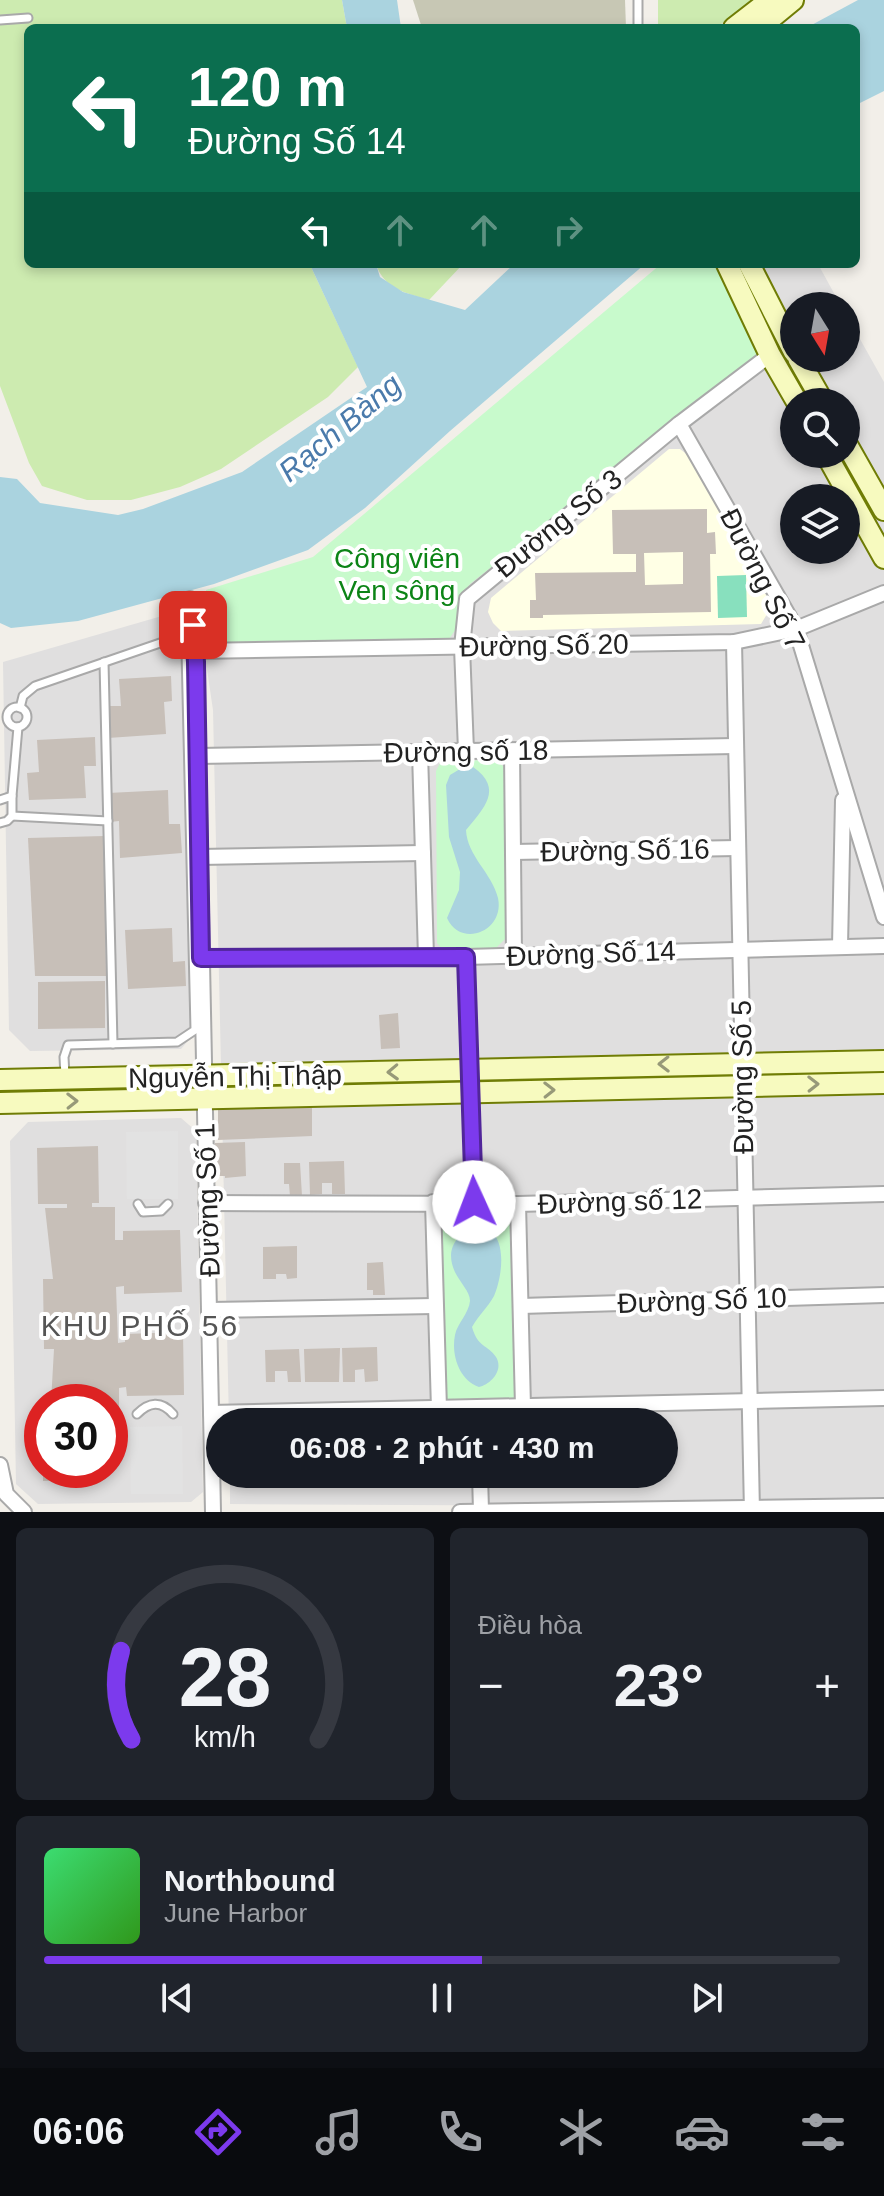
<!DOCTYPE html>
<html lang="vi">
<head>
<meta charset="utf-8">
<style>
	body { margin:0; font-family:Helvetica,sans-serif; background:#20242c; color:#f1f3f6; height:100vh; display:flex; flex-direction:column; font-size:30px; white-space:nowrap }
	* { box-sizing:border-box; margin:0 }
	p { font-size:26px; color:#9ea1a6 }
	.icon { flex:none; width:44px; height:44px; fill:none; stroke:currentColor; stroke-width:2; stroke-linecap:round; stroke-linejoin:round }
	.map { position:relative; height:1512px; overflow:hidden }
	.details { display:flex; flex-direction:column; gap:16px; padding:16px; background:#0d0f14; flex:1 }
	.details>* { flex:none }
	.banner { position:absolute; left:24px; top:24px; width:836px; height:244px; border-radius:12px; box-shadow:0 4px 12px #0003; background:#0b6e4f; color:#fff; overflow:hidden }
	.needle { width:52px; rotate:169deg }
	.controls { position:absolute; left:780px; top:292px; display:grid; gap:16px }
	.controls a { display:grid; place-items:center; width:80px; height:80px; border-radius:50%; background:#171b24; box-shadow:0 4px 12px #0003; font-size:40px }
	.speed { position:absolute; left:24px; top:1384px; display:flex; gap:16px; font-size:40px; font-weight:700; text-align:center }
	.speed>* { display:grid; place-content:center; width:104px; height:104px; border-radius:50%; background:#171b24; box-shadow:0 4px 12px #0003; line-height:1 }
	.speed .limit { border:12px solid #d22; background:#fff; color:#111 }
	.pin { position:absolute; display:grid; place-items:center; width:68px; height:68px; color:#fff; margin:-34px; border-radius:16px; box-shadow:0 4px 12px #0006 }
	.me { position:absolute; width:88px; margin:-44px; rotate:358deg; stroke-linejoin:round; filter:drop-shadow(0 0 6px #0008) }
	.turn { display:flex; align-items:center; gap:28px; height:168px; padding:0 32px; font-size:36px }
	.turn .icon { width:104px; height:104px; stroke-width:2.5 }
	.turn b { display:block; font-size:56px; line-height:68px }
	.lanes { display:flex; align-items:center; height:76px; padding:0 32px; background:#0003; justify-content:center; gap:40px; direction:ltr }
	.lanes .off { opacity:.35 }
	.big { font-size:60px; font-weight:600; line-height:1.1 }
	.details .card { flex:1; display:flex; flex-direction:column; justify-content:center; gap:12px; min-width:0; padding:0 28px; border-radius:12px; background:#20242c }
	.details .dial { align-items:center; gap:0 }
	.dial svg { height:208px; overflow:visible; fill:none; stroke:#363941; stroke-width:7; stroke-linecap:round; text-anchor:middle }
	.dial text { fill:#f1f3f6; stroke:none }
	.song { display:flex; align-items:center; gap:24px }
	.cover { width:96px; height:96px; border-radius:12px; background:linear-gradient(135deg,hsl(140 70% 55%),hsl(110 70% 35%)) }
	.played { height:8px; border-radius:4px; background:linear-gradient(90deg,#7c3aed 55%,#363941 55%) }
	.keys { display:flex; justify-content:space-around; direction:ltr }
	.heat { display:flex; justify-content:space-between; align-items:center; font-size:44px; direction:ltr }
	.details .tiles { flex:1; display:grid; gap:16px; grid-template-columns:1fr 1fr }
	.card:last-child { grid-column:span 2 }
	.trip { position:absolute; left:206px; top:1408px; width:472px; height:80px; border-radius:40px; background:#171b24; box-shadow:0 4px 12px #0003; font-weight:600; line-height:80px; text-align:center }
	.menu { display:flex; height:128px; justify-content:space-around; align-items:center; background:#090b0e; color:#9ea1a6 }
	.menu .icon { width:56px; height:56px }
	.menu .active { color:#7c3aed }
	.menu b { font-size:36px; color:#f1f3f6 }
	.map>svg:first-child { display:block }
	.residential { fill:#e0dfdf; fill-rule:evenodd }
	.education { fill:#ffffe5 }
	.construction { fill:#c7c7b4 }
	.grass { fill:#cdebb0 }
	.park { fill:#c8facc }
	.pitch { fill:#88e0be }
	.parking { fill:#e2e2e2 }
	.water { fill:#aad3df }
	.building { fill:#c7bfb8; fill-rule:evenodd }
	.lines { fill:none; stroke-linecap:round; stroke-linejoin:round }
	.lane-casing { stroke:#a9a9a9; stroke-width:11 }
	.street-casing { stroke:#a9a9a9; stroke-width:18 }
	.secondary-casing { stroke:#707d05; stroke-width:24 }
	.lane { stroke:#fff; stroke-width:7 }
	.street { stroke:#fff; stroke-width:14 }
	.secondary { stroke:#f7fabf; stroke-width:20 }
	.oneway { stroke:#979978 }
	.route-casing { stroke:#51269a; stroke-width:20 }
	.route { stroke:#7c3aed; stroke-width:14 }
	.labels { text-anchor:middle; stroke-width:8; stroke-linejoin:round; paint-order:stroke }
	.street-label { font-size:28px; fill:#222; stroke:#fff }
	.park-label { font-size:28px; fill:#0c8416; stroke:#fff }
	.water-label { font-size:30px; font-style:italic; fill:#4a7aab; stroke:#fff }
	.neighbourhood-label { font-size:30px; letter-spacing:2px; fill:#555; stroke:#fff }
</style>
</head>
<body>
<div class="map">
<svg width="884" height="1512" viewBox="0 0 884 1512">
	<rect width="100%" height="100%" fill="#f2efe9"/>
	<g class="residential">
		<path d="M678,264h140l23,42h-47v52h52v-44l38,68v1123l-133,2 -521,-3v-30h434v-52h-435l-16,-712 -16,-108 67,-13 171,-88zM794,402h52v52h-52zM794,498h52v52h-52z"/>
		<polygon points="186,609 192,1036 181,1049 30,1051 9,1030 3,662"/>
		<path d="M181,1118l15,13 7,361 -12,10 -153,2 -22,-20 -6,-343 18,-19zM42,1402h68v68h-68z"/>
	</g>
	<polygon class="education" points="669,449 680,449 690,457 772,606 761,624 501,631 493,623 488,612 491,598"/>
	<polygon class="construction" points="413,0 625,0 626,28 422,28"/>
	<g class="grass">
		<polygon points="0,0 342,0 347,28 28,28 28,264 312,264 312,269 358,367 328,397 221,469 180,487 131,500 87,500 42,486 29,463 0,386"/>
		<polygon points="658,0 752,0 716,28 658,28"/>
		<path d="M376,264h87l-34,36c-23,-7 -45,-11 -53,-36z"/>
	</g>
	<g class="park">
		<path d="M661,264h56l43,85 -4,10 -286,225 -11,15 -1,27 -9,13 -229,5c-18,-13 -14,-34 -14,-54l107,-33z"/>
		<polygon points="497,760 505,768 505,939 496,948 443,950 437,943 436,771 441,761"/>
		<polygon points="508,1208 515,1219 518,1395 512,1401 450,1402 443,1395 438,1219 446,1210"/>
	</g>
	<polygon class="pitch" points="746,575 747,617 718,618 717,576"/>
	<g class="parking">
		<polygon points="178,1131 178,1199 127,1199 126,1132"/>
		<polygon points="182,1426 183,1494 131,1494 130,1427"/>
	</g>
	<g class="water">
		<polygon points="342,0 397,0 401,28 347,28"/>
		<polygon points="858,0 884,0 884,91 856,105 856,28 806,28"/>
		<polygon points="312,264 376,264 380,277 403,292 465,310 514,264 645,264 450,431 365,508 308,550 214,584 78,621 11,628 0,623 0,477 17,479 40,503 118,515 143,509 242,472 367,387 312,269"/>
		<path d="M473,767c31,22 11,41 -7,63 1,26 26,43 32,68 7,33 -37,51 -51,20l12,-28 1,-18 -11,-35 -3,-52 4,-10 10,-6z"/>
		<path d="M477,1227c1,0 12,3 12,3 19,12 12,50 5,66 -6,11 -16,20 -22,31 6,21 15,17 24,30 8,13 -5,27 -17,30 -20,-7 -28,-32 -24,-52 2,-11 14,-22 15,-34 0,-9 -10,-19 -14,-27 -12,-22 -1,-41 21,-47z"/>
	</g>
	<g class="building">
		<path d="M707,509v24l8,-1 1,22h-6l1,58 -168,3v3h-13v-18h6l-1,-27 101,-1v-18h-23l-1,-44zM683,552v32l-38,1 -1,-32z"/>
		<polygon points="171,676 172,701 164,702 166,734 108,738 106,706 121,706 119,679"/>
		<polygon points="95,737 96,766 84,766 86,798 29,800 27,773 39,772 37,740"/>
		<polygon points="168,790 169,824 180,824 182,853 120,858 119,821 110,822 108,793"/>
		<polygon points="104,836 106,976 35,976 28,838"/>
		<polygon points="172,928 173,962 185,961 186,986 128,989 125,930"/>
		<polygon points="105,981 105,1028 38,1029 38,982"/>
		<polygon points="398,1013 400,1048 381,1049 379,1015"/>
		<polygon points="312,1103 312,1136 218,1140 218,1104"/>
		<polygon points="245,1142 246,1176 225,1178 225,1176 216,1176 216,1170 211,1170 211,1149 215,1149 215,1143"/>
		<polygon points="98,1146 99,1203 92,1203 92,1207 115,1207 115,1240 123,1240 123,1231 180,1230 182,1292 124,1294 124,1286 116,1287 118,1343 125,1342 125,1334 183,1332 184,1395 127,1396 126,1387 119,1388 119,1419 110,1419 110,1402 51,1402 54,1349 44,1349 43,1279 53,1279 45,1208 67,1208 67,1204 38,1204 37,1148"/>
		<polygon points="344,1161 345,1194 332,1194 332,1183 322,1183 322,1194 310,1195 309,1162"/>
		<polygon points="284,1163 300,1163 302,1196 290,1196 289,1184 284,1184"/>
		<polygon points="297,1246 297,1278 287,1279 286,1274 276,1274 276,1279 263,1279 263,1247"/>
		<polygon points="383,1262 385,1295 373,1295 373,1290 367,1290 367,1263"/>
		<polygon points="377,1347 378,1381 365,1382 364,1369 355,1370 355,1382 343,1382 342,1348"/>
		<polygon points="340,1348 339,1382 305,1382 304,1349"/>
		<polygon points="299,1349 301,1382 288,1382 287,1371 275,1371 275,1382 266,1382 265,1350"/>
		<polygon points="43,1470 104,1470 104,1480 43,1481"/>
	</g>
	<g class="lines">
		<defs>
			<g id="lane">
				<polyline points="638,0 638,28"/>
				<polyline points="0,20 28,18"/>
				<polyline points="104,662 113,1044"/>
				<circle cx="17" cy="717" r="10"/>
				<polyline points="20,708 23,696 35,686 163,642 186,651 195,1030 177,1042 68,1045 64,1057 65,1076"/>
				<polyline points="12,796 18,727"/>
				<polyline points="0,800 12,796 12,816 7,821 0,823"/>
				<polyline points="12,816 108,821"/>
				<polyline points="138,1204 143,1212 161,1211 168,1204"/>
				<path d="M137,1414c12,-12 24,-14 36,0"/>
			</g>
			<g id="street">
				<polyline points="679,424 796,629 884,917"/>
				<polyline points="190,599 196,662 213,1512"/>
				<polyline points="734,642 752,1512"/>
				<polyline points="196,651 734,642 796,629 884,593"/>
				<polyline points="466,751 462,647 467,599 679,424 770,355"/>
				<polyline points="512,751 514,956"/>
				<polyline points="420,752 426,957"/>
				<polyline points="198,756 735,746"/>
				<polyline points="513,852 737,848"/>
				<polyline points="200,857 423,853"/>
				<polyline points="840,946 843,800"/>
				<polyline points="466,957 474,1202"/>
				<polyline points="201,958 466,957 884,946"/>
				<polyline points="433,1202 439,1409"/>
				<polyline points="206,1203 518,1204 884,1194"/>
				<polyline points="518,1204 523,1407"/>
				<polyline points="521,1306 884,1295"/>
				<polyline points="210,1310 434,1306"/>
				<polyline points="211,1413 884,1398"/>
				<polyline points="0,1465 6,1494 24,1512"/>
				<polyline points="480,1474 481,1511"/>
				<polyline points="460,1512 884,1506"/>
			</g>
			<g id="secondary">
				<polyline points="734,28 770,0"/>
				<polyline points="759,28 793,0"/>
				<polyline points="727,264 770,355 797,402"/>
				<polyline points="749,264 794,352"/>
				<polyline points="798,358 823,402"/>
				<polyline points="846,443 884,510"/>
				<polyline points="826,454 884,558"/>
				<polyline points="0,1080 884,1061"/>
				<polyline points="0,1103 884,1083"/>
			</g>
		</defs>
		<use href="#lane" class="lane-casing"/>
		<use href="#street" class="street-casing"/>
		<use href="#secondary" class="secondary-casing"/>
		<use href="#lane" class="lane"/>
		<use href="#street" class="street"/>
		<use href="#secondary" class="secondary"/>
	</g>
	<defs><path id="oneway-chevron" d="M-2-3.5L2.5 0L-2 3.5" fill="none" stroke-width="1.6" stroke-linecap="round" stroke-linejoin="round" transform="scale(2)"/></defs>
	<g class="oneway">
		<use href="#oneway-chevron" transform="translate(664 1064) rotate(179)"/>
		<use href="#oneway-chevron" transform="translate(393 1072) rotate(178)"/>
		<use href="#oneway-chevron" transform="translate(813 1084) rotate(-1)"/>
		<use href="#oneway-chevron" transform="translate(549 1090) rotate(-1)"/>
		<use href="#oneway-chevron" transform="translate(72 1101) rotate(-1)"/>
	</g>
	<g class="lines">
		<defs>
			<polyline id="route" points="193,625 196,662 201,958 466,957 474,1202"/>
		</defs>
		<use href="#route" class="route-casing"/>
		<use href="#route" class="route"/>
	</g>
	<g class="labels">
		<g class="street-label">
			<text transform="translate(558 523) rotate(-39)" y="10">Đường Số 3</text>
			<text transform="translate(763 579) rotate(63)" y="10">Đường Số 7</text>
			<text transform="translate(544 645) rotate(-1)" y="10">Đường Số 20</text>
			<text transform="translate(466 751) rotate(-1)" y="10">Đường số 18</text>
			<text transform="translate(625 850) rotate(-1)" y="10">Đường Số 16</text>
			<text transform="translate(591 953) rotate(-2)" y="10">Đường Số 14</text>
			<text transform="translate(235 1076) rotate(-1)" y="10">Nguyễn Thị Thập</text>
			<text transform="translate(742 1077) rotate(-91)" y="10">Đường Số 5</text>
			<text transform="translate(207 1200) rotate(-92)" y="10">Đường Số 1</text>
			<text transform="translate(620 1201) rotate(-2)" y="10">Đường số 12</text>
			<text transform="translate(702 1300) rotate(-2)" y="10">Đường Số 10</text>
		</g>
		<g class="park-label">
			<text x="397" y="568">Công viên<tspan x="397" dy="32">Ven sông</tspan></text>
		</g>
		<g class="water-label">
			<text transform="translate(340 428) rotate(-40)" y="10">Rạch Bàng</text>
		</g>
		<g class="neighbourhood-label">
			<text x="140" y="1336">KHU PHỐ 56</text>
		</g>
	</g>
</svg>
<div class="controls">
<a><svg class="needle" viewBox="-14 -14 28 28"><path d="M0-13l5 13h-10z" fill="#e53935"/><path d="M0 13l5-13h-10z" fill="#9ea1a6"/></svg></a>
<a><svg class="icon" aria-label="search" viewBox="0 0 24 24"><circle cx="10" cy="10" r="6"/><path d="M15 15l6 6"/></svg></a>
<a><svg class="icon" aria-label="layers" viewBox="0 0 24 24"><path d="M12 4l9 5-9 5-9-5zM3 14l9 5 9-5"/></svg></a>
</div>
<div class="speed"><div class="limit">30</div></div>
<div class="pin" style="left:193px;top:625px;background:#d93025"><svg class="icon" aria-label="arrive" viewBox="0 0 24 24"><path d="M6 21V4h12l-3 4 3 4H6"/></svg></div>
<svg class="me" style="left:474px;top:1202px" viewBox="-20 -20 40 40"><circle r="19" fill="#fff"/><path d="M0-13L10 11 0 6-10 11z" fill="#7c3aed"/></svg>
<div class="trip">06:08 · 2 phút · 430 m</div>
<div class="banner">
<div class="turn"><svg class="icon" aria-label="left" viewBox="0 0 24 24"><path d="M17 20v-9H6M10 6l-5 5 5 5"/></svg><div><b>120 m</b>Đường Số 14</div></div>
<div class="lanes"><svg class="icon" aria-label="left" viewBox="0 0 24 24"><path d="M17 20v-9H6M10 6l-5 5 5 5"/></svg><svg class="icon off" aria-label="ahead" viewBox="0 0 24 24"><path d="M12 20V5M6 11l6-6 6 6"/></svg><svg class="icon off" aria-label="ahead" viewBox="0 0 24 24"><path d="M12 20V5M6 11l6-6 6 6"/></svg><svg class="icon off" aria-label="right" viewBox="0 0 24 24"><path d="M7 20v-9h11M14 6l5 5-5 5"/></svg></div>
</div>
</div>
<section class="details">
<div class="tiles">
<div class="card dial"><svg viewBox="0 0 100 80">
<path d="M14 69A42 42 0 1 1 86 69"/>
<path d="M14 69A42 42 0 0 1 10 35" stroke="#7c3aed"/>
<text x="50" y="56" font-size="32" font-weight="700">28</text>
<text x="50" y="72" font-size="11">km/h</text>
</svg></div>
<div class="card"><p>Điều hòa</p>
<div class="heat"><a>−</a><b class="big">23°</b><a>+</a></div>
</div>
<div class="card">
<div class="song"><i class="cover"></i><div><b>Northbound</b><p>June Harbor</p></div></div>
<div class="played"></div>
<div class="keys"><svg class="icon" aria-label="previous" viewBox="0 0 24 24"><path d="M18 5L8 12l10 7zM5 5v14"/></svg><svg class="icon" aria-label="pause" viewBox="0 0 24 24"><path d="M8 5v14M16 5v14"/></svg><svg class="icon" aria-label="next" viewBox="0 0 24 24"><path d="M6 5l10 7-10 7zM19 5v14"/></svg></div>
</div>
</div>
</section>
<nav class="menu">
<b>06:06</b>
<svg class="icon active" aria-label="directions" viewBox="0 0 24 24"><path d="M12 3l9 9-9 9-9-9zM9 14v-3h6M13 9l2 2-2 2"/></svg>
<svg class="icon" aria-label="music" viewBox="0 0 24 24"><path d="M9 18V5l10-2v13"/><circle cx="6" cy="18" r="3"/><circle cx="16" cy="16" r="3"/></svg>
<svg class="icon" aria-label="phone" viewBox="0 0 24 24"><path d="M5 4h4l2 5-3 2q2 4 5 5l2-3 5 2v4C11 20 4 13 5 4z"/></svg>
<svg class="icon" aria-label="climate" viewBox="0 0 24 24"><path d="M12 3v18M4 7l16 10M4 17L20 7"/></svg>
<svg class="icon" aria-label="car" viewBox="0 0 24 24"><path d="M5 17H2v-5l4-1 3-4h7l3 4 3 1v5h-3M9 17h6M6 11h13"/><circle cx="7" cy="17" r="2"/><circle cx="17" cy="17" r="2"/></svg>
<svg class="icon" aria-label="filters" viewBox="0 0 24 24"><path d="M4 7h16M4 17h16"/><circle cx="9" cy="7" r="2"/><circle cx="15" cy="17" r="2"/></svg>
</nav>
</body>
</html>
